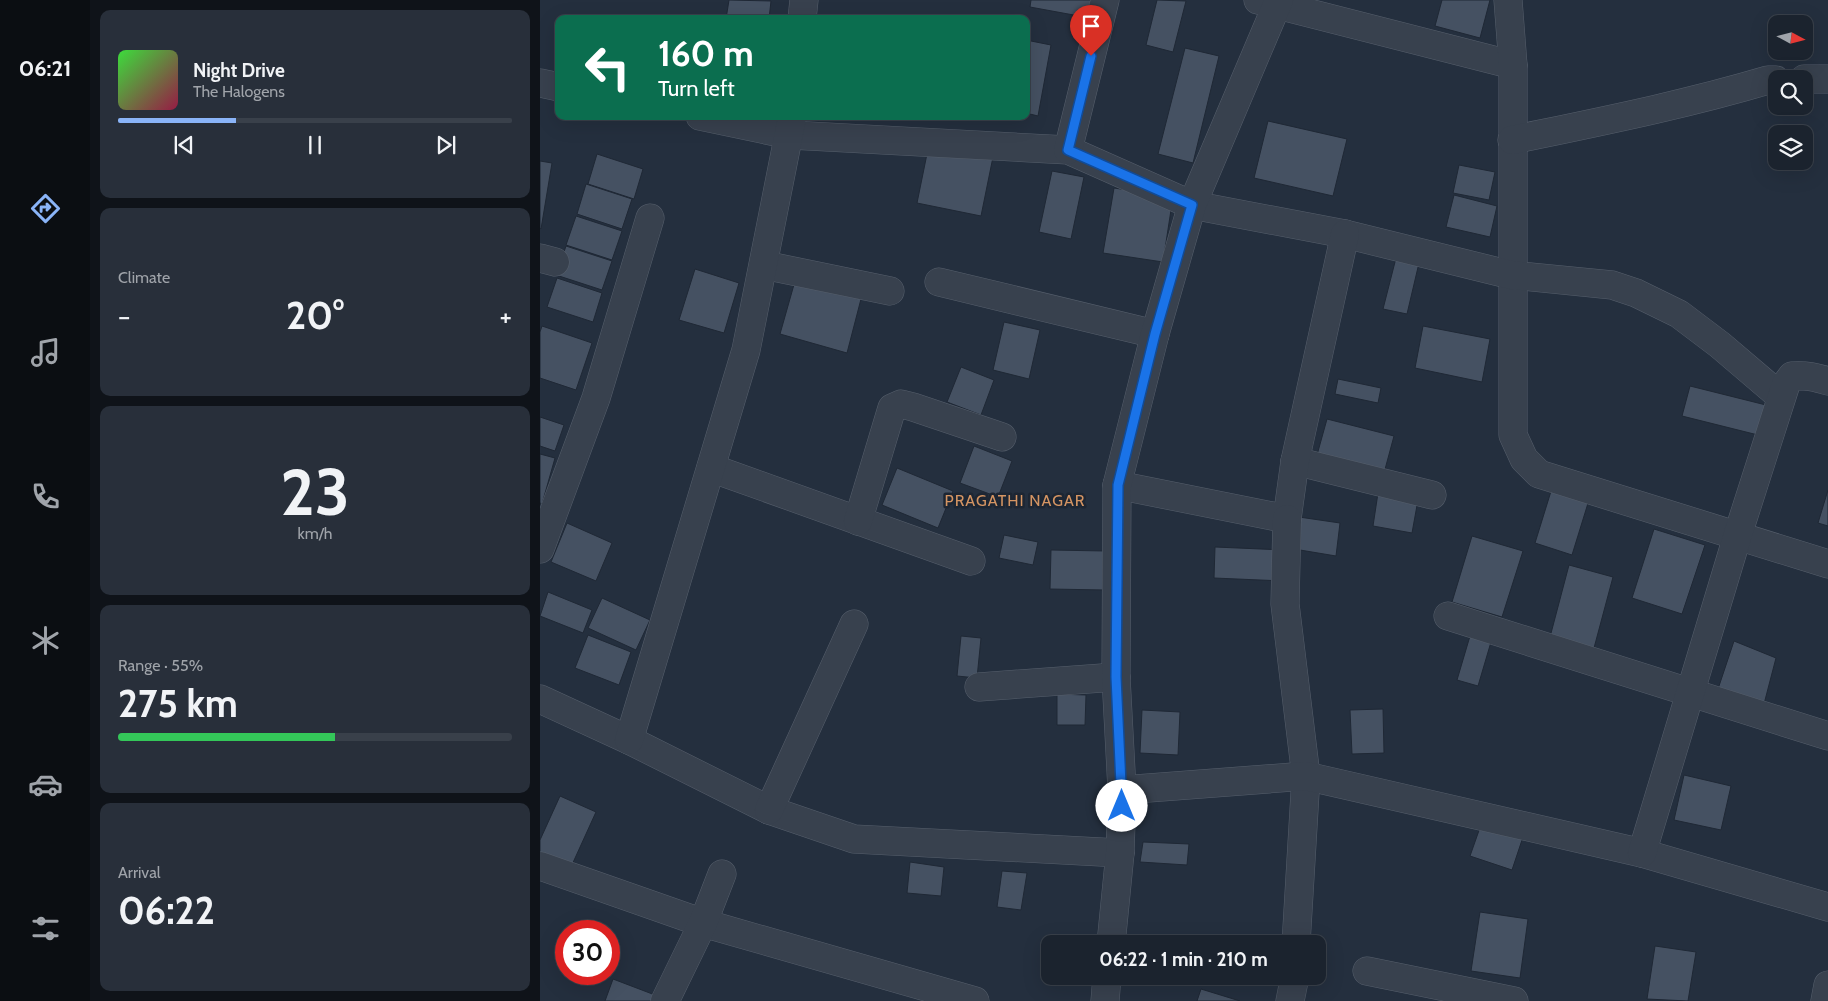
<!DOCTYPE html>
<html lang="en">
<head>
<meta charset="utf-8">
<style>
	body { margin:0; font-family:Cabin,sans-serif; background:#282f3a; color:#f1f3f6; height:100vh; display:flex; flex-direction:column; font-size:19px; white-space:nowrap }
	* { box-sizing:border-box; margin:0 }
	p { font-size:16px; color:#a0a4aa }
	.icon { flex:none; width:28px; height:28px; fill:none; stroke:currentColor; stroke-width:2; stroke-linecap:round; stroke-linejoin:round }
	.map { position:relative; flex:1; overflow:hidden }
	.sheet { display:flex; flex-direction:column; gap:10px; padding:10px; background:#0f1319; width:450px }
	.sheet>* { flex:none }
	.banner { position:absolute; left:15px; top:15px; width:475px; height:105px; border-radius:10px; box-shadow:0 5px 20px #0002,0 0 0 1px #39404a; background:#0b6e4f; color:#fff; overflow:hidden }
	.needle { width:32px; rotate:97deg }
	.tools { position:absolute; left:1228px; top:15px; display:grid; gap:10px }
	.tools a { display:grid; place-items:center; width:45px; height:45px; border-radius:10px; background:#1b232e; box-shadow:0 5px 20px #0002,0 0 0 1px #39404a; font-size:25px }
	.speed { position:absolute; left:15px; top:920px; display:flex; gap:10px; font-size:25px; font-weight:700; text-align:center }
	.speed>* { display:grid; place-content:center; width:65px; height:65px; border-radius:50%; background:#1b232e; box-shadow:0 5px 20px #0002,0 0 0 1px #39404a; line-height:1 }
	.speed .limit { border:8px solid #d22; background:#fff; color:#111 }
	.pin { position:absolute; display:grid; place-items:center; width:42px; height:42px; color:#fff; margin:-51px -21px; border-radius:50% 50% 50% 0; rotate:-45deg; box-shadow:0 0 5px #0007 }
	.pin .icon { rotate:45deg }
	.me { position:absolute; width:55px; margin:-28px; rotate:0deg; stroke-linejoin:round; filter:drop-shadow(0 0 4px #0008) }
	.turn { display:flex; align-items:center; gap:18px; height:105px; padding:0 20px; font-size:22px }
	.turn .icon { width:65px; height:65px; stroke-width:2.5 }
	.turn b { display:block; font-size:35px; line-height:42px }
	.big { font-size:38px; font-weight:800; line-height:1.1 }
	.sheet .card { flex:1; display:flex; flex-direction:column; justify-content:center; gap:8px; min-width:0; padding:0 18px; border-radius:10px; background:#282f3a }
	.sheet .dial { align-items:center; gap:0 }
	.dial b { font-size:65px; line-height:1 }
	.song { display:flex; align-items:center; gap:15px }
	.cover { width:60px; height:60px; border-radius:8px; background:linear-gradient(135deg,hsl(120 70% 55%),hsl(340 70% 35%)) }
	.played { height:5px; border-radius:2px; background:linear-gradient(90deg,#8ab4f8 30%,#39404a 30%) }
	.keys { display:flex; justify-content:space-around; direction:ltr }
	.heat { display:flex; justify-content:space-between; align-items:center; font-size:28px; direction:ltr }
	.charge { height:8px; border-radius:4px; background:linear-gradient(90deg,#34c759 55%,#39404a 0) }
	.trip { position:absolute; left:501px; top:935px; width:285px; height:50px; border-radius:10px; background:#1b232e; box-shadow:0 5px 20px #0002,0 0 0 1px #39404a; font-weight:800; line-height:50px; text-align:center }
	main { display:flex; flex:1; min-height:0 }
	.tab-bar { display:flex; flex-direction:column; width:90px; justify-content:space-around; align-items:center; background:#0b0e12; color:#a0a4aa }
	.tab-bar .icon { width:35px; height:35px }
	.tab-bar .on { color:#8ab4f8 }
	.tab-bar b { font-size:22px; color:#f1f3f6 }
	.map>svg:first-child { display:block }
	.building { fill:#455162; stroke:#1f2835 }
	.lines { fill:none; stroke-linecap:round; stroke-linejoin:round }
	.minor-casing { stroke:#565f6c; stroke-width:29 }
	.minor { stroke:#38414e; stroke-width:28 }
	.route-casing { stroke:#114b97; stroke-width:12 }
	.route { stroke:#1a73e8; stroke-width:9 }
	.labels { text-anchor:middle; stroke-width:5; stroke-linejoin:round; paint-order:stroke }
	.neighbourhood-label { font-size:16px; letter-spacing:1px; fill:#d59563; stroke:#1d2633 }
</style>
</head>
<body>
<main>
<nav class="tab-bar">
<b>06:21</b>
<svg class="icon on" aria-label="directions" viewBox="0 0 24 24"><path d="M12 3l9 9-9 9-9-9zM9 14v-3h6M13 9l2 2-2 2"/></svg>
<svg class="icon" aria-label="music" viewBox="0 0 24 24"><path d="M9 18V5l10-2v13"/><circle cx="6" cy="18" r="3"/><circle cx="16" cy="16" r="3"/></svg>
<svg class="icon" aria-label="phone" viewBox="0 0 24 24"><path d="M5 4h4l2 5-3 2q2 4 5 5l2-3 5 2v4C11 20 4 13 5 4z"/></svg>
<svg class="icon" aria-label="climate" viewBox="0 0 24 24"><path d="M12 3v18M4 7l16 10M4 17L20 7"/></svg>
<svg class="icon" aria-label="car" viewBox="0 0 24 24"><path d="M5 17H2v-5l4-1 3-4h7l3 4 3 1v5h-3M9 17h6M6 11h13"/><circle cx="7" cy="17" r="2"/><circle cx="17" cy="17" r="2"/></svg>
<svg class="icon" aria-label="filters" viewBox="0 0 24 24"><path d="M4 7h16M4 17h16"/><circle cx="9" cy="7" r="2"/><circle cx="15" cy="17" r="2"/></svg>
</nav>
<section class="sheet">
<div class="card">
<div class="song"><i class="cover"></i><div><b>Night Drive</b><p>The Halogens</p></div></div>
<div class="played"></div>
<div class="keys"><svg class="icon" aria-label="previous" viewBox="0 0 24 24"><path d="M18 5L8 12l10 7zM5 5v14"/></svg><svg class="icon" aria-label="pause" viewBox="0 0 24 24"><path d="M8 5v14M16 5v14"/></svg><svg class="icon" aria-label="next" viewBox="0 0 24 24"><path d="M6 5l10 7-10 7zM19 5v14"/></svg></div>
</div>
<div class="card"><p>Climate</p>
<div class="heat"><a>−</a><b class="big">20°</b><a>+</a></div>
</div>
<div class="card dial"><b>23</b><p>km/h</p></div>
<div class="card"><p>Range · 55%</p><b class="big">275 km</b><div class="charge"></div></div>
<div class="card"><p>Arrival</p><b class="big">06:22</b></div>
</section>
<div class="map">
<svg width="1288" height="1001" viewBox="0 0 1288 1001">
	<rect width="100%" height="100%" fill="#242f3e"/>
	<g class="building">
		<polygon points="189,0 231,1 229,19 186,19"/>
		<polygon points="491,0 553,0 550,18 490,7"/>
		<polygon points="617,0 646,1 633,52 606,45"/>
		<polygon points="902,0 950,0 940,38 895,26"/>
		<polygon points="486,40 511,45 498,116 486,113"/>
		<polygon points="645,48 679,56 653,163 618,154"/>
		<polygon points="728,121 807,139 793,196 714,178"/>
		<polygon points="389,144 453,157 441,216 377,203"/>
		<polygon points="57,154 103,169 94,199 48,184"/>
		<polygon points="0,161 12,163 1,229 0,228"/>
		<polygon points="919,165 955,172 949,200 913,193"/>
		<polygon points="512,171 544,177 531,239 499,232"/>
		<polygon points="46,184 92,199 82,229 37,214"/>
		<polygon points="574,188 633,197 623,262 563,253"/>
		<polygon points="914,195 957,206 950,237 906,227"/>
		<polygon points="36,216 82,231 72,260 26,245"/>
		<polygon points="26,246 72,261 62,290 16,275"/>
		<polygon points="856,258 879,263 867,314 843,309"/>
		<polygon points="155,269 199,283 184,333 139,320"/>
		<polygon points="17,278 62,293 53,322 7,307"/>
		<polygon points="255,281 321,299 307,353 240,334"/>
		<polygon points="464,322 500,330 489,379 453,370"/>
		<polygon points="2,326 52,343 36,390 0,378 0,332"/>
		<polygon points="883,326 950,339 942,382 875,368"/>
		<polygon points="421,367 454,380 441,415 407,402"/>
		<polygon points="798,379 841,388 838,403 795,394"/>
		<polygon points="1150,386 1226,405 1218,435 1142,416"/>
		<polygon points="0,417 24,425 15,451 0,446"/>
		<polygon points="787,419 854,436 844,473 777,455"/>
		<polygon points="434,446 472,461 458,497 420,483"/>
		<polygon points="0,454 15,458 2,504 0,503"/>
		<polygon points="357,468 413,491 398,528 342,505"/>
		<polygon points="1012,488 1049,500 1032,555 995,543"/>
		<polygon points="1288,490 1288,526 1278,523"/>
		<polygon points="838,493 878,500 872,533 833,526"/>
		<polygon points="759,517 800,523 796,556 754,549"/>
		<polygon points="27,523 72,543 56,581 11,562"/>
		<polygon points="1114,529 1165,545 1142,614 1092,598"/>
		<polygon points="464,535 498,542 493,565 459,558"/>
		<polygon points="932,536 983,551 962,617 912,602"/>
		<polygon points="675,547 744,550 743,581 674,578"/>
		<polygon points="511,550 565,551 565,590 510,589"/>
		<polygon points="1029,565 1073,577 1054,648 1010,637"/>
		<polygon points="8,592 52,610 43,633 0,616"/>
		<polygon points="62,598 110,620 96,650 48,628"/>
		<polygon points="48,635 91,652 79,685 35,668"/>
		<polygon points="421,636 441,638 437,678 417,676"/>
		<polygon points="930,636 951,642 938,686 917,680"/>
		<polygon points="1194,641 1236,658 1224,704 1178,689"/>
		<polygon points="517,694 546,695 545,725 517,725"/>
		<polygon points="843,709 844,753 812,754 810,710"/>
		<polygon points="602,710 640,712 638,755 600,753"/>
		<polygon points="1144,775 1191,786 1181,830 1134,820"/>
		<polygon points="20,796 56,812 31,867 0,853 0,840"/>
		<polygon points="943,819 984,834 972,870 930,856"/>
		<polygon points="603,842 649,844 647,865 600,862"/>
		<polygon points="370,862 404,867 401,896 367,893"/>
		<polygon points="462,871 487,873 481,910 457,907"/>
		<polygon points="940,912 988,919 980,978 931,971"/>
		<polygon points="1115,946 1156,952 1148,1001 1107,999"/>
		<polygon points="73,979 115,995 113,1001 65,1001"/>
		<polygon points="661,989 700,1001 657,1001"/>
	</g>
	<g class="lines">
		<defs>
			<g id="minor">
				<polyline points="718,0 973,65"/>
				<polyline points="968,0 973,65 973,435 984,459 999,474 1288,564"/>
				<polyline points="262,19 264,0"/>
				<polyline points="1264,79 1288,79"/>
				<polyline points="0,83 19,87"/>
				<polyline points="160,116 250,135 528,150 652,205 805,234 971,275 1072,285 1096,293 1139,314 1180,345 1241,397"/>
				<path d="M972,140c86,-18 172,-35 256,-60h8"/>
				<polyline points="528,150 565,0"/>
				<polyline points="0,258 15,262"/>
				<polyline points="224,265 350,291"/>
				<polyline points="399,282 615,334"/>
				<polyline points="755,461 892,495"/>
				<polyline points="171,468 431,561"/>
				<polyline points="577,485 747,519 755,461 805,234"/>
				<polyline points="747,519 745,604 766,776 756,944"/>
				<polyline points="318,521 352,408 361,404 373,407 462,437"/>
				<polyline points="0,549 56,398 110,218"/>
				<polyline points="908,616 1288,736"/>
				<polyline points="439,687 576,677"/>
				<polyline points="0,699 89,740 229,810 314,839 580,853"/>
				<polyline points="89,740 206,350 252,118"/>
				<polyline points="582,790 766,776 1102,853 1288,907"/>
				<polyline points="229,810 314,624"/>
				<path d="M1102,853l96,-319 48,-150 6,-8c14,-1 23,1 36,5"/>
				<polyline points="0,866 163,923 435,1001"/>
				<polyline points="571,944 580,853 582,790 576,677 577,485 615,334 652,205 739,0"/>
				<polyline points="827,971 974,1001"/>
				<polyline points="125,1001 163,923 182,874"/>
				<polyline points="565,1001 567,976"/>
				<polyline points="750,1001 755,976"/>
				<polyline points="1285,1001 1288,985"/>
			</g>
		</defs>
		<use href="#minor" class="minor-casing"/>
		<use href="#minor" class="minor"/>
	</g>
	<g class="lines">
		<defs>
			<polyline id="route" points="551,56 528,150 652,205 615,334 578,485 576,677 582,806"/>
		</defs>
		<use href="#route" class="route-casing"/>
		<use href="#route" class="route"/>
	</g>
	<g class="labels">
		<g class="neighbourhood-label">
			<text x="475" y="506">PRAGATHI NAGAR</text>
		</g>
	</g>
</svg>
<div class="tools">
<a><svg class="needle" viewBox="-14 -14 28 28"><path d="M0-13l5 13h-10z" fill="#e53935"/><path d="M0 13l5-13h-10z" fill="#a0a4aa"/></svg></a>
<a><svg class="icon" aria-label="search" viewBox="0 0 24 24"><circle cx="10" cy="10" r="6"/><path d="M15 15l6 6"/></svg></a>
<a><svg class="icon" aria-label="layers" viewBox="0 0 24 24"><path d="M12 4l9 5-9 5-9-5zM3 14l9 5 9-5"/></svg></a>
</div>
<div class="speed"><div class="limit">30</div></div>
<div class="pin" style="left:551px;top:56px;background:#d93025"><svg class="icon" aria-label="arrive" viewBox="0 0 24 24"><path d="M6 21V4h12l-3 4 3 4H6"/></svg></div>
<svg class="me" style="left:582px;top:806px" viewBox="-20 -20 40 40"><circle r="19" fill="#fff"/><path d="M0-13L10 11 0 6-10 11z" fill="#1a73e8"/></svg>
<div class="trip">06:22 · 1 min · 210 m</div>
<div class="banner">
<div class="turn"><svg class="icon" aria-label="left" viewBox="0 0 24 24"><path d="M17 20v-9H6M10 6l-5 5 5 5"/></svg><div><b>160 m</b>Turn left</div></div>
</div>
</div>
</main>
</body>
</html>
